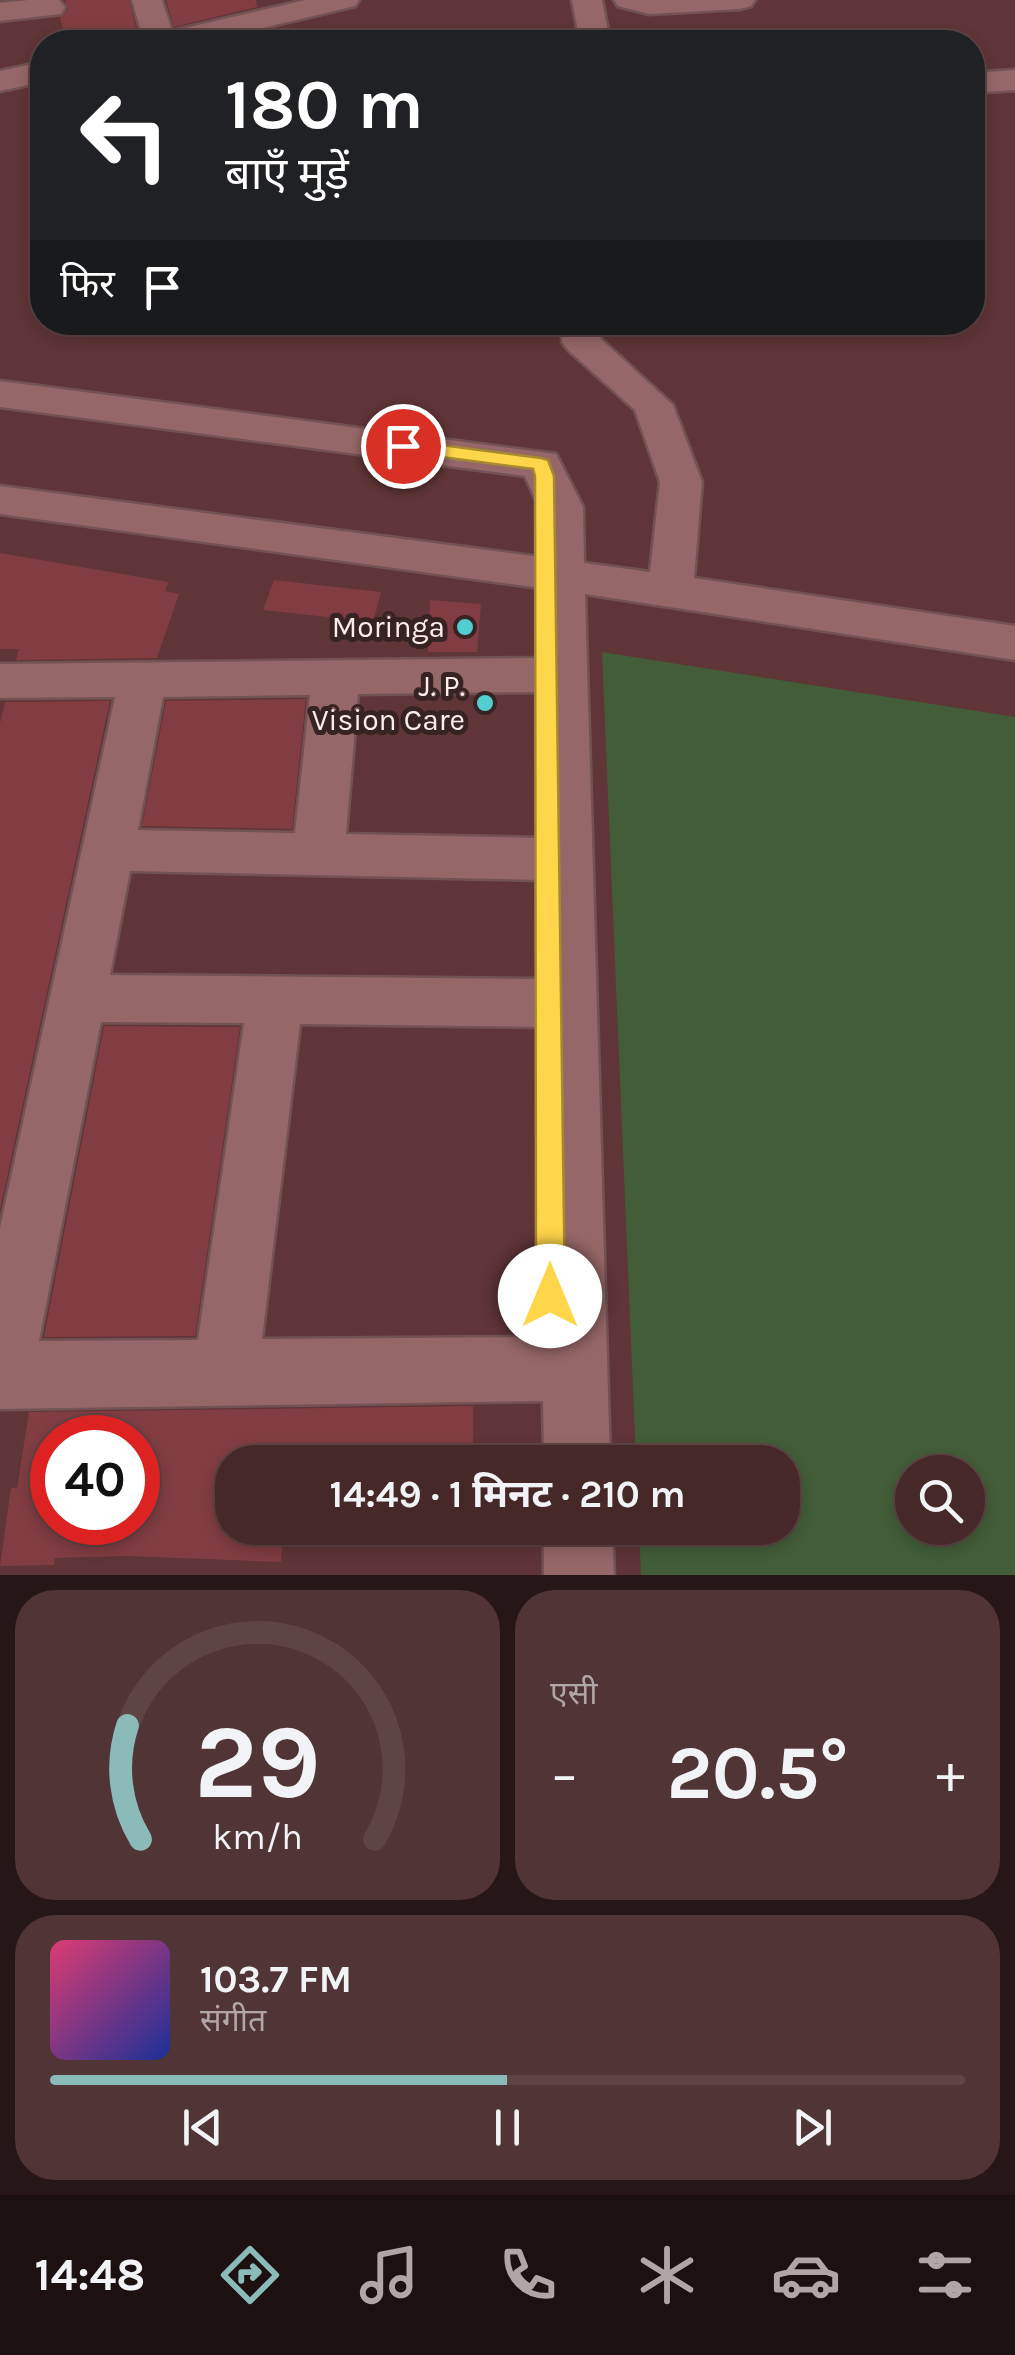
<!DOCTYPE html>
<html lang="hi">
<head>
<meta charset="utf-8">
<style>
	body { margin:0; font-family:Karla,"Noto Sans Devanagari",sans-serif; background:#513435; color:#f1f3f6; height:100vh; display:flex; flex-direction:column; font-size:38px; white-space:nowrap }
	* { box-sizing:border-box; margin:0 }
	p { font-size:32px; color:#b0a6a8 }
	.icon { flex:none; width:55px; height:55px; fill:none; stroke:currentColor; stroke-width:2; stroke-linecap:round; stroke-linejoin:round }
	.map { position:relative; height:1575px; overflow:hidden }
	.drawer { display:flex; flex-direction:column; gap:15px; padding:15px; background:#271617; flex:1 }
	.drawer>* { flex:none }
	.banner { position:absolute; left:30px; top:30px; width:955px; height:305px; border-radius:40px; box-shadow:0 5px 15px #0003,0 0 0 2px #5f4446; background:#202124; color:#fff; overflow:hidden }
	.controls { position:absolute; left:895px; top:1455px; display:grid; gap:20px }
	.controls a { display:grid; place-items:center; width:90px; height:90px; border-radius:50%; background:#472829; box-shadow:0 5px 15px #0003,0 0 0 2px #5f4446; font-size:50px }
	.speed { position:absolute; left:30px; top:1415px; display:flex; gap:20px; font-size:50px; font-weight:700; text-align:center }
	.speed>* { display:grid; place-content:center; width:130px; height:130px; border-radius:50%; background:#472829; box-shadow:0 5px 15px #0003,0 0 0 2px #5f4446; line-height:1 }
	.speed .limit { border:15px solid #d22; background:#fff; color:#111 }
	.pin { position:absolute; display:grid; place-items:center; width:85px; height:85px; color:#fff; margin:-42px; border:5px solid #fff; border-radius:50%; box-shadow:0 2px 10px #0007 }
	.me { position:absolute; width:110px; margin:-55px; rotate:0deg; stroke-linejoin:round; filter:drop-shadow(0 0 8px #0008) }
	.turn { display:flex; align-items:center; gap:35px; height:210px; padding:0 30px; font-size:45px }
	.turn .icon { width:130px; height:130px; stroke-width:2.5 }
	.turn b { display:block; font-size:70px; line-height:85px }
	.then { display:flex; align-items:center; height:95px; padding:0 30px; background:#0003; gap:20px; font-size:38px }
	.big { font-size:75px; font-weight:700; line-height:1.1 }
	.drawer .widget { flex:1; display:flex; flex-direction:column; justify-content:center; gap:15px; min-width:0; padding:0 35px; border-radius:40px; background:#513435 }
	.drawer .dial { align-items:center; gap:0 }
	.dial svg { height:260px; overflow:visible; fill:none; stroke:#5f4446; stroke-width:7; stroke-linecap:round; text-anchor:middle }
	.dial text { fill:#f1f3f6; stroke:none }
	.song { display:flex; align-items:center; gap:30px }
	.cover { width:120px; height:120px; border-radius:15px; background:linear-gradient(135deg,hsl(340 70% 55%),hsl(230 70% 35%)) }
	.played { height:10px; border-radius:5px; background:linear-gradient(90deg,#8bbbb9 50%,#5f4446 50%) }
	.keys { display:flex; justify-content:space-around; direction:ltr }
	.heat { display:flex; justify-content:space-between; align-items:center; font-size:55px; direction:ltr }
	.drawer .tiles { flex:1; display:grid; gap:15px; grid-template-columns:1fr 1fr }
	.widget:last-child { grid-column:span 2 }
	.trip { position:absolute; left:215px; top:1445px; width:585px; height:100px; border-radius:40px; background:#472829; box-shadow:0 5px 15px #0003,0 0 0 2px #5f4446; font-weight:700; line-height:100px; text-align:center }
	.tabs { display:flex; height:160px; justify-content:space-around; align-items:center; background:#1c1010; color:#b0a6a8 }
	.tabs .icon { width:70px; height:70px }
	.tabs .active { color:#8bbbb9 }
	.tabs b { font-size:45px; color:#f1f3f6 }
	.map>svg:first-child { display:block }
	.green { fill:#425d38; fill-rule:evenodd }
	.building { fill:#813d42; fill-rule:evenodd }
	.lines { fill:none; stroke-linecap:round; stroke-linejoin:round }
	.minor-casing { stroke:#725254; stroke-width:5 }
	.minor { fill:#956768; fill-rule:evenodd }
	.route { fill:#ffd54a; stroke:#a68a30; stroke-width:2.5 }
	.poi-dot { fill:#52cdd0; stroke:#372324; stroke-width:4 }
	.labels { text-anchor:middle; stroke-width:10; stroke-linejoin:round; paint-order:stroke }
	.poi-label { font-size:30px; fill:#fcecec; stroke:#372324; text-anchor:end }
</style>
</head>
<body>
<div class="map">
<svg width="1015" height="1575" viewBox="0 0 1015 1575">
	<rect width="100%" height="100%" fill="#5f3537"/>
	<path class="green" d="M602,652l413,65v858h-374l-2,-47h143v-66h-146zM912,1472h56v56h-56z"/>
	<g class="building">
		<polygon points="65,0 129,0 138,35 67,42 60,18 68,9"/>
		<polygon points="166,0 256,0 257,7 174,27"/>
		<polygon points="0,553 169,582 165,591 179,594 157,658 16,660 19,649 0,649"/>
		<polygon points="274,580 381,592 373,622 263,610"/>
		<polygon points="430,600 481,604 477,652 428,652"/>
		<polygon points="306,699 292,829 142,826 166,701"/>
		<polygon points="110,701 0,1210 0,723 5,702"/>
		<polygon points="104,1026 240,1027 195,1336 44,1337"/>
		<path d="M473,1406v56h-241v66h51l-2,34 -154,-6 -72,2 -1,7 -54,1 11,-78h6l12,-76zM52,1438h86v84h-86z"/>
	</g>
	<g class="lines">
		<defs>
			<g id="minor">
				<polygon points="28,0 59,0 65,7 61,14 0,21 0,3"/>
				<polygon points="132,0 162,0 172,31 305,0 359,0 355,6 205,42 144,42"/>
				<polygon points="572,0 602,0 610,42 580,42"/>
				<polygon points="614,0 755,0 751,6 740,9 649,14 618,6"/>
				<polygon points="431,33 534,33 545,35 550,42 415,42 420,35"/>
				<polygon points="42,62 42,82 0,91 0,71"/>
				<polygon points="1015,70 1015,90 972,93 972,73"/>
				<path d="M563,322h38v17l72,66 29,77 -8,96 321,48v34l-430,-66 25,868h-66l-1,-61 -543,8v-181l115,-531 -115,1v-34l540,-6v-70l-540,-74v-28l540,71 -1,-50 -14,-31 -525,-69v-26l556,73 27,53 1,56 66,9 10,-90 -25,-72 -67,-60 -6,-8zM540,692l1,146 -195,-4 12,-140zM310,695l-15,138 -157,-3 25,-133zM130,871l411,9 1,99 -432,-4zM101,1022l143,1 -46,317 -159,1zM300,1024l242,3 1,310 -281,2z"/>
				<polygon points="544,1528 612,1528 614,1575 544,1575"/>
			</g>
		</defs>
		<use href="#minor" class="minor-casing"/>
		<use href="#minor" class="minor"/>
	</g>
	<polygon class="route" points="403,440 541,458 548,460 554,476 565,1296 561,1305 550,1309 540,1305 536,1296 535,476 533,469 396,451 394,446"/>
	<g class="poi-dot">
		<circle cx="465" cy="627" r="10"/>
		<circle cx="485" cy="703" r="10"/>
	</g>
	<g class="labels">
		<g class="poi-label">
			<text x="445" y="637">Moringa</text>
			<text x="465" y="696">J. P.<tspan x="465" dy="34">Vision Care</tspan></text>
		</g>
	</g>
</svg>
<div class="controls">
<a><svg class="icon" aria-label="search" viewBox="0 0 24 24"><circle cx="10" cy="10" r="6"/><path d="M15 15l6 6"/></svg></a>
</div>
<div class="speed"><div class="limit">40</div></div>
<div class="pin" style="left:403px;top:446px;background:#d93025"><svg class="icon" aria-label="arrive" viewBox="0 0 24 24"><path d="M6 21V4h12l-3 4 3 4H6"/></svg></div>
<svg class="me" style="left:550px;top:1296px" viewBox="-20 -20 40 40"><circle r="19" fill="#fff"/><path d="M0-13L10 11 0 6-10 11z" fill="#ffd54a"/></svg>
<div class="trip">14:49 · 1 मिनट · 210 m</div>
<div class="banner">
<div class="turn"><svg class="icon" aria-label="left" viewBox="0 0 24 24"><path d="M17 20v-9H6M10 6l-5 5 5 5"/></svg><div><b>180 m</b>बाएँ मुड़ें</div></div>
<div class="then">फिर<svg class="icon" aria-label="arrive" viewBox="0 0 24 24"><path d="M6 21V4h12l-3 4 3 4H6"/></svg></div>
</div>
</div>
<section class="drawer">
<div class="tiles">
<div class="widget dial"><svg viewBox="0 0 100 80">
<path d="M14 69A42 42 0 1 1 86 69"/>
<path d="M14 69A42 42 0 0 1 10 34" stroke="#8bbbb9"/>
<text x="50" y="56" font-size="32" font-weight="700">29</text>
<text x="50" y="72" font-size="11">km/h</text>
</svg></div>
<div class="widget"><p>एसी</p>
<div class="heat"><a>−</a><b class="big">20.5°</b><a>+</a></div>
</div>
<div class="widget">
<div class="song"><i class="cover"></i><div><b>103.7 FM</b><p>संगीत</p></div></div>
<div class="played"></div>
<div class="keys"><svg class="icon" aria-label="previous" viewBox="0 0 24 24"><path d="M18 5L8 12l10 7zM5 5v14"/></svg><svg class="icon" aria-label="pause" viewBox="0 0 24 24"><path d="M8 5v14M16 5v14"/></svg><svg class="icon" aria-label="next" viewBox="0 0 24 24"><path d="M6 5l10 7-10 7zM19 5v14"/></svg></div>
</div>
</div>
</section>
<nav class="tabs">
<b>14:48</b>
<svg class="icon active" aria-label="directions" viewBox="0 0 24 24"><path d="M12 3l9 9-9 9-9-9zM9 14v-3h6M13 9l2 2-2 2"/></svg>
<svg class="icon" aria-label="music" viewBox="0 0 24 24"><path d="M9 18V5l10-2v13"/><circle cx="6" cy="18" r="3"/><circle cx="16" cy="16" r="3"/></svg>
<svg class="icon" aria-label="phone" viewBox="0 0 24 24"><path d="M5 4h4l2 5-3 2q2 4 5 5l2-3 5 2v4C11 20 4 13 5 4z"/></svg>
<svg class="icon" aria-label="climate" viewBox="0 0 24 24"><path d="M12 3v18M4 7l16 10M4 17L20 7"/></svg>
<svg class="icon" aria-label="car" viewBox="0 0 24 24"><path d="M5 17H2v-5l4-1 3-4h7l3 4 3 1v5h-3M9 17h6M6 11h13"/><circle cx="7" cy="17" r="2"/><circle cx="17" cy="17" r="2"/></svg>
<svg class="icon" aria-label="filters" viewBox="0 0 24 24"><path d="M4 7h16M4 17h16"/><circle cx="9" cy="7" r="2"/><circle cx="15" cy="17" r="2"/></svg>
</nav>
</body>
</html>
